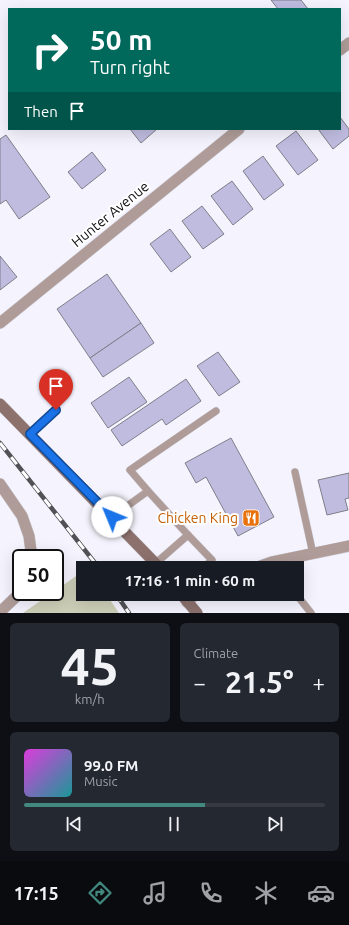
<!DOCTYPE html>
<html lang="en">
<head>
<meta charset="utf-8">
<style>
	body { margin:0; font-family:Ubuntu,sans-serif; background:#242831; color:#f1f3f6; height:100vh; display:flex; flex-direction:column; font-size:15px; white-space:nowrap }
	* { box-sizing:border-box; margin:0 }
	p { font-size:13px; color:#9ea1a6 }
	.icon { flex:none; width:22px; height:22px; fill:none; stroke:currentColor; stroke-width:2; stroke-linecap:round; stroke-linejoin:round }
	.map { position:relative; height:613px; overflow:hidden }
	.sheet { display:flex; flex-direction:column; gap:10px; padding:10px; background:#0d0f14; flex:1 }
	.sheet>* { flex:none }
	.top-card { position:absolute; left:8px; top:8px; width:333px; height:122px; border-radius:0px; box-shadow:0 4px 16px #0002; background:#00695c; color:#fff; overflow:hidden }
	.speed { position:absolute; left:12px; top:549px; display:flex; gap:8px; font-size:20px; font-weight:700; text-align:center }
	.speed>* { display:grid; place-content:center; width:52px; height:52px; border-radius:50%; background:#171b24; box-shadow:0 4px 16px #0002; line-height:1 }
	.speed .limit { border:2px solid #111; border-radius:6px; background:#fff; color:#111 }
	.pin { position:absolute; display:grid; place-items:center; width:34px; height:34px; color:#fff; margin:-41px -17px; border-radius:50% 50% 50% 0; rotate:-45deg; box-shadow:0 0 4px #0007 }
	.pin .icon { rotate:45deg }
	.me { position:absolute; width:44px; margin:-22px; rotate:315deg; stroke-linejoin:round; filter:drop-shadow(0 0 3px #0008) }
	.turn { display:flex; align-items:center; gap:14px; height:84px; padding:0 16px; font-size:18px }
	.turn .icon { width:52px; height:52px; stroke-width:2.5 }
	.turn b { display:block; font-size:28px; line-height:34px }
	.then { display:flex; align-items:center; height:38px; padding:0 16px; background:#0003; gap:8px; font-size:15px }
	.big { font-size:30px; font-weight:700; line-height:1.1 }
	.sheet .widget { flex:1; display:flex; flex-direction:column; justify-content:center; gap:6px; min-width:0; padding:0 14px; border-radius:6px; background:#242831 }
	.sheet .dial { align-items:center; gap:0 }
	.dial b { font-size:52px; line-height:1 }
	.song { display:flex; align-items:center; gap:12px }
	.cover { width:48px; height:48px; border-radius:6px; background:linear-gradient(135deg,hsl(300 70% 55%),hsl(180 70% 35%)) }
	.played { height:4px; border-radius:2px; background:linear-gradient(90deg,#42887f 60%,#363941 60%) }
	.keys { display:flex; justify-content:space-around; direction:ltr }
	.heat { display:flex; justify-content:space-between; align-items:center; font-size:22px; direction:ltr }
	.sheet .tiles { flex:1; display:grid; gap:10px; grid-template-columns:1fr 1fr }
	.widget:last-child { grid-column:span 2 }
	.trip { position:absolute; left:76px; top:561px; width:228px; height:40px; border-radius:0px; background:#171b24; box-shadow:0 4px 16px #0002; font-weight:700; line-height:40px; text-align:center }
	.tabs { display:flex; height:64px; justify-content:space-around; align-items:center; background:#090b0e; color:#9ea1a6 }
	.tabs .icon { width:28px; height:28px }
	.tabs .selected { color:#42887f }
	.tabs b { font-size:18px; color:#f1f3f6 }
	.map>svg:first-child { display:block }
	.green { fill:#cecfb8 }
	.building { fill:#bfbce0; stroke:#7f7e89 }
	.lines { fill:none; stroke-linecap:round; stroke-linejoin:round }
	.service-casing { stroke:#d0cfd8; stroke-width:8 }
	.minor-casing { stroke:#d0cfd8; stroke-width:12 }
	.tertiary-casing { stroke:#d0cfd8; stroke-width:12 }
	.secondary-casing { stroke:#d0cfd8; stroke-width:12 }
	.service { stroke:#af9c99; stroke-width:7 }
	.minor { stroke:#af9c99; stroke-width:11 }
	.tertiary { stroke:#af9c99; stroke-width:11 }
	.secondary { stroke:#8c716d; stroke-width:11 }
	.rail-casing { stroke:#515156; stroke-width:4.5 }
	.rail { stroke:#fff; stroke-width:3; stroke-dasharray:9; stroke-linecap:butt }
	.route-casing { stroke:#114b97; stroke-width:10 }
	.route { stroke:#1a73e8; stroke-width:7 }
	.labels { text-anchor:middle; stroke-width:4; stroke-linejoin:round; paint-order:stroke }
	.street-label { font-size:14px; fill:#0f0f13; stroke:#fff }
	.food-label { font-size:14px; fill:#c56008; stroke:#fff; text-anchor:end }
</style>
</head>
<body>
<div class="map">
<svg width="349" height="613" viewBox="0 0 349 613">
	<rect width="100%" height="100%" fill="#f5f4fe"/>
	<polygon class="green" points="83,571 83,594 106,594 119,613 23,613 53,592 55,592 55,591"/>
	<g class="building">
		<polygon points="271,0 301,0 308,9 278,9"/>
		<polygon points="340,117 349,129 349,136 333,149 318,129 340,129"/>
		<polygon points="130,129 157,129 141,143"/>
		<polygon points="296,131 318,160 298,175 276,146"/>
		<polygon points="6,135 50,197 19,219 6,200 0,204 0,139"/>
		<polygon points="92,152 106,170 82,189 68,172"/>
		<polygon points="263,156 284,185 264,200 243,171"/>
		<polygon points="232,181 253,209 233,225 211,196"/>
		<polygon points="202,206 224,234 203,249 182,221"/>
		<polygon points="170,229 191,257 171,272 150,244"/>
		<polygon points="0,256 17,277 0,290"/>
		<polygon points="107,274 141,323 90,358 57,309"/>
		<polygon points="141,323 154,343 103,377 90,358"/>
		<polygon points="218,352 240,382 219,396 197,366"/>
		<polygon points="129,377 147,402 108,428 91,403"/>
		<polygon points="186,379 201,401 166,425 162,419 122,446 111,430"/>
		<polygon points="231,438 274,517 238,536 206,477 196,483 185,463"/>
		<polygon points="349,473 349,498 345,499 348,510 327,515 318,480"/>
	</g>
	<g class="lines">
		<defs>
			<g id="service">
				<polyline points="30,434 56,410"/>
				<polyline points="295,472 313,554"/>
				<polyline points="148,491 130,470 216,411"/>
				<polyline points="112,517 148,491 188,535 156,563"/>
				<polyline points="188,535 212,560 203,568"/>
				<polyline points="296,594 311,613"/>
			</g>
			<g id="minor">
				<polyline points="340,50 349,43"/>
				<polyline points="0,323 239,129"/>
				<polyline points="0,484 22,516 29,536 32,558"/>
				<polyline points="0,612 21,592"/>
			</g>
			<g id="tertiary">
				<polyline points="255,568 272,562 349,546"/>
				<polyline points="187,602 196,594"/>
			</g>
			<g id="secondary">
				<polyline points="0,404 160,568"/>
				<polyline points="181,594 197,613"/>
			</g>
		</defs>
		<use href="#service" class="service-casing"/>
		<use href="#minor" class="minor-casing"/>
		<use href="#tertiary" class="tertiary-casing"/>
		<use href="#secondary" class="secondary-casing"/>
		<use href="#service" class="service"/>
		<use href="#minor" class="minor"/>
		<use href="#tertiary" class="tertiary"/>
		<use href="#secondary" class="secondary"/>
		<defs>
			<g id="rail">
				<polyline points="0,443 99,568"/>
				<polyline points="116,594 129,613"/>
			</g>
		</defs>
		<use href="#rail" class="rail-casing"/>
		<use href="#rail" class="rail"/>
	</g>
	<g class="lines">
		<defs>
			<polyline id="route" points="56,410 30,434 112,517"/>
		</defs>
		<use href="#route" class="route-casing"/>
		<use href="#route" class="route"/>
	</g>
	<defs>
		<symbol id="restaurant-square" viewBox="-11 -11 22 22"><rect x="-9" y="-9" width="18" height="18" rx="4" fill="#e8710a" stroke="#fff"/><path d="M-5-6h1v4h1v-4h1v4h1v-4h1v5L-1.5 .5V6h-2V.5L-5-1ZM5-6V6H3V1.5H1.5Q1.5-4 5-6Z" fill="#fff"/></symbol>
	</defs>
	<g fill-rule="evenodd">
		<use href="#restaurant-square" x="241" y="508" width="20" height="20"/>
	</g>
	<g class="labels">
		<g class="street-label">
			<text transform="translate(110 214) rotate(-39)" y="5">Hunter Avenue</text>
		</g>
		<g class="food-label">
			<text x="238" y="523">Chicken King</text>
		</g>
	</g>
</svg>
<div class="speed"><div class="limit">50</div></div>
<div class="pin" style="left:56px;top:410px;background:#d93025"><svg class="icon" aria-label="arrive" viewBox="0 0 24 24"><path d="M6 21V4h12l-3 4 3 4H6"/></svg></div>
<svg class="me" style="left:112px;top:517px" viewBox="-20 -20 40 40"><circle r="19" fill="#fff"/><path d="M0-13L10 11 0 6-10 11z" fill="#1a73e8"/></svg>
<div class="trip">17:16 · 1 min · 60 m</div>
<div class="top-card">
<div class="turn"><svg class="icon" aria-label="right" viewBox="0 0 24 24"><path d="M7 20v-9h11M14 6l5 5-5 5"/></svg><div><b>50 m</b>Turn right</div></div>
<div class="then">Then<svg class="icon" aria-label="arrive" viewBox="0 0 24 24"><path d="M6 21V4h12l-3 4 3 4H6"/></svg></div>
</div>
</div>
<section class="sheet">
<div class="tiles">
<div class="widget dial"><b>45</b><p>km/h</p></div>
<div class="widget"><p>Climate</p>
<div class="heat"><a>−</a><b class="big">21.5°</b><a>+</a></div>
</div>
<div class="widget">
<div class="song"><i class="cover"></i><div><b>99.0 FM</b><p>Music</p></div></div>
<div class="played"></div>
<div class="keys"><svg class="icon" aria-label="previous" viewBox="0 0 24 24"><path d="M18 5L8 12l10 7zM5 5v14"/></svg><svg class="icon" aria-label="pause" viewBox="0 0 24 24"><path d="M8 5v14M16 5v14"/></svg><svg class="icon" aria-label="next" viewBox="0 0 24 24"><path d="M6 5l10 7-10 7zM19 5v14"/></svg></div>
</div>
</div>
</section>
<nav class="tabs">
<b>17:15</b>
<svg class="icon selected" aria-label="directions" viewBox="0 0 24 24"><path d="M12 3l9 9-9 9-9-9zM9 14v-3h6M13 9l2 2-2 2"/></svg>
<svg class="icon" aria-label="music" viewBox="0 0 24 24"><path d="M9 18V5l10-2v13"/><circle cx="6" cy="18" r="3"/><circle cx="16" cy="16" r="3"/></svg>
<svg class="icon" aria-label="phone" viewBox="0 0 24 24"><path d="M5 4h4l2 5-3 2q2 4 5 5l2-3 5 2v4C11 20 4 13 5 4z"/></svg>
<svg class="icon" aria-label="climate" viewBox="0 0 24 24"><path d="M12 3v18M4 7l16 10M4 17L20 7"/></svg>
<svg class="icon" aria-label="car" viewBox="0 0 24 24"><path d="M5 17H2v-5l4-1 3-4h7l3 4 3 1v5h-3M9 17h6M6 11h13"/><circle cx="7" cy="17" r="2"/><circle cx="17" cy="17" r="2"/></svg>
</nav>
</body>
</html>
